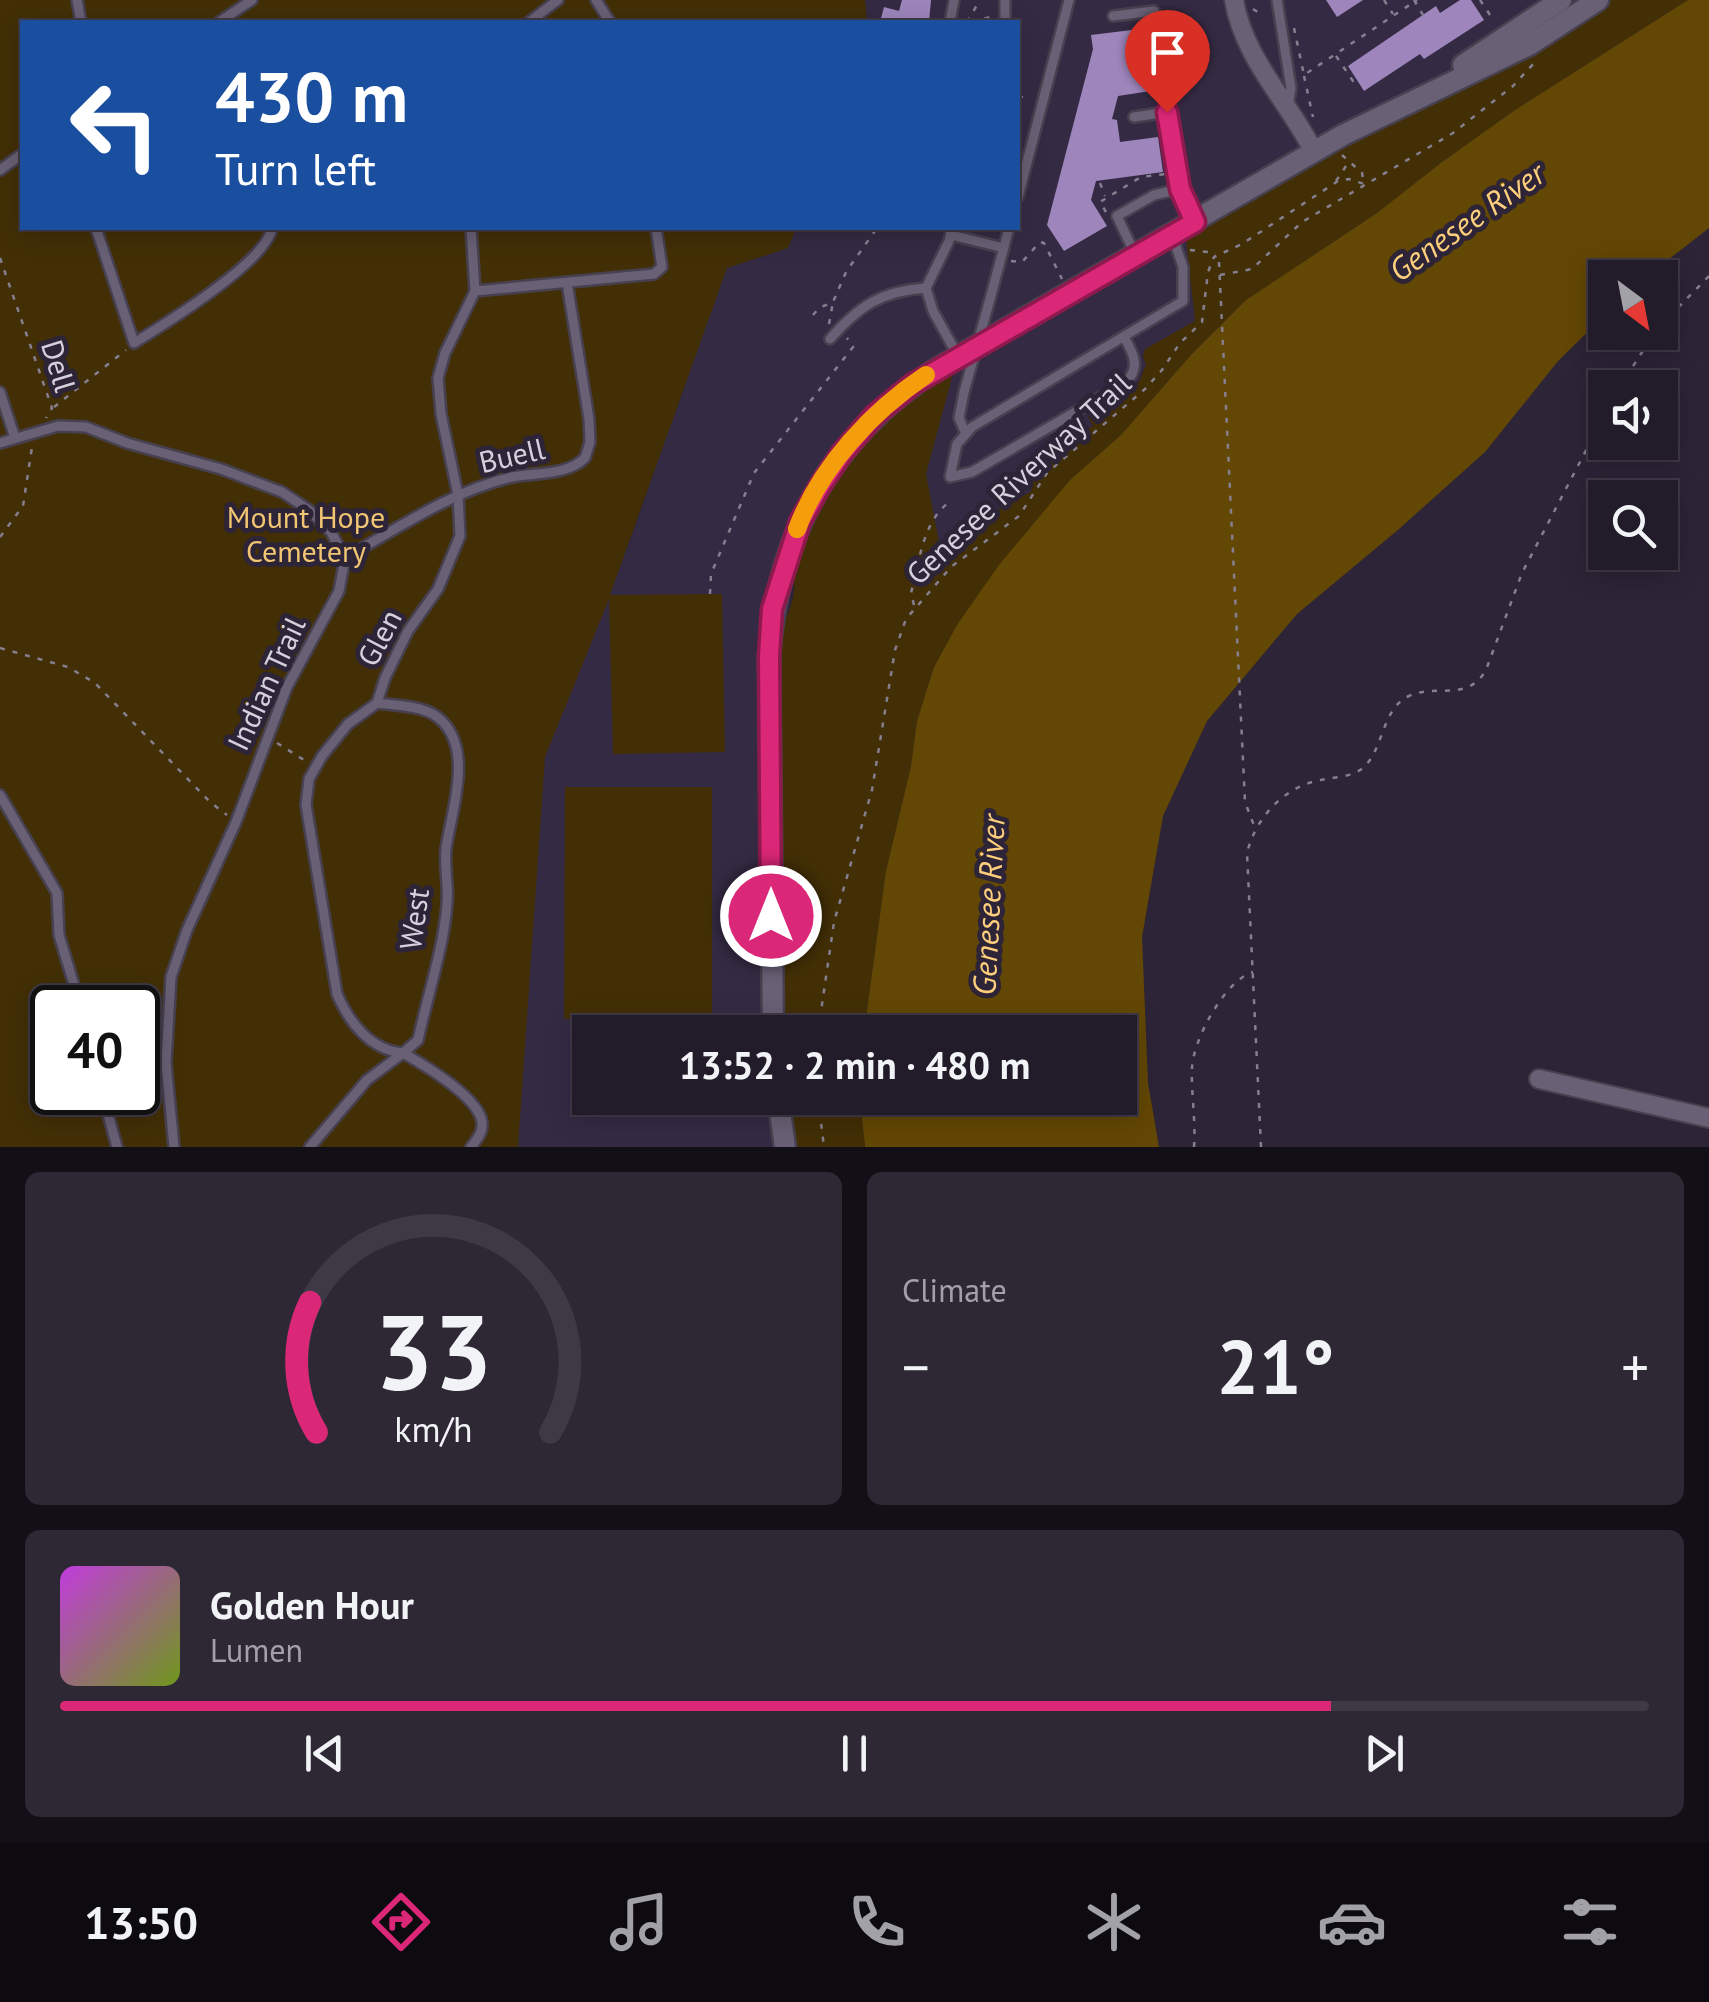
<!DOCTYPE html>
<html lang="en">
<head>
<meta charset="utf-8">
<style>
	body { margin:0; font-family:"PT Sans",sans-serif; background:#2e2835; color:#f1f3f6; height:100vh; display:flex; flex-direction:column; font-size:38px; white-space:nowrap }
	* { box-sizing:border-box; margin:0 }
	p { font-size:32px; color:#a2a1a8 }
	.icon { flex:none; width:55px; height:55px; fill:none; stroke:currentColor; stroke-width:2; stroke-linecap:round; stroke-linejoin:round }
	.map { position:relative; height:1147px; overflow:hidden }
	.details { display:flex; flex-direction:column; gap:25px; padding:25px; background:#130f17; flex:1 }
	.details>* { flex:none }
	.top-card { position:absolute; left:20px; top:20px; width:1000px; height:210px; border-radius:0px; box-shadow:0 5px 25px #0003,0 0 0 2px #3f3946; background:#1a4fa0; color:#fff; overflow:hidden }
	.needle { width:65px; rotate:148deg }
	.fabs { position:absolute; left:1588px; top:260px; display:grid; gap:20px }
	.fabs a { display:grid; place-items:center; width:90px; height:90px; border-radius:0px; background:#221b29; box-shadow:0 5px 25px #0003,0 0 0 2px #3f3946; font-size:50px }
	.speed { position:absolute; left:30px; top:985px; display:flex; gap:20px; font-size:50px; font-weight:700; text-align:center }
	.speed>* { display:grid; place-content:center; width:130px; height:130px; border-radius:50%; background:#221b29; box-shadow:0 5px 25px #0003,0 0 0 2px #3f3946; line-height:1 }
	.speed .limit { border:5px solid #111; border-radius:15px; background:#fff; color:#111 }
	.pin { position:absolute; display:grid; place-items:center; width:85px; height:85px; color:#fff; margin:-102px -42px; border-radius:50% 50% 50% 0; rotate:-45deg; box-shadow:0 0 10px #0007 }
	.pin .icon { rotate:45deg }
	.me { position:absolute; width:110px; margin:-55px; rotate:0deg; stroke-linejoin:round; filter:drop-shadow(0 0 8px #0008) }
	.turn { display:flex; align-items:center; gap:35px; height:210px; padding:0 30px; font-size:45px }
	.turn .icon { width:130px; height:130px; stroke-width:2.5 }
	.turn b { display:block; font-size:70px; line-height:85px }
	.big { font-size:75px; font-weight:700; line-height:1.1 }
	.details .widget { flex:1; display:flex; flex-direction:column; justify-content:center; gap:15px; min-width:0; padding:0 35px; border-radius:15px; background:#2e2835 }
	.details .dial { align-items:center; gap:0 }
	.dial svg { height:260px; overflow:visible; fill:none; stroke:#3f3946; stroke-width:7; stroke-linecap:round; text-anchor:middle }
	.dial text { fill:#f1f3f6; stroke:none }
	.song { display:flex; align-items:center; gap:30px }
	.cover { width:120px; height:120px; border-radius:15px; background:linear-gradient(135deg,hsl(290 70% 55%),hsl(80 70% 35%)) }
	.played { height:10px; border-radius:5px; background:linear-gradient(90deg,#db2777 80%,#3f3946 80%) }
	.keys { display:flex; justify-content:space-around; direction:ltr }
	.heat { display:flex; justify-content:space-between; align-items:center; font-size:55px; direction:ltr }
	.details .tiles { flex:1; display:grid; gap:25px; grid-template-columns:1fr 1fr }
	.widget:last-child { grid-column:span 2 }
	.trip { position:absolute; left:572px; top:1015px; width:565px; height:100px; border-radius:0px; background:#221b29; box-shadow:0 5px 25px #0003,0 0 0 2px #3f3946; font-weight:700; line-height:100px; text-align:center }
	.tabs { display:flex; height:160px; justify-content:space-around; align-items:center; background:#0e0b10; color:#a2a1a8 }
	.tabs .icon { width:70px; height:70px }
	.tabs .active { color:#db2777 }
	.tabs b { font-size:45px; color:#f1f3f6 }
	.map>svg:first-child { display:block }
	.built { fill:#352a43 }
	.green { fill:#422f06; fill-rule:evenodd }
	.water { fill:#634704 }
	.building { fill:#9e86bc }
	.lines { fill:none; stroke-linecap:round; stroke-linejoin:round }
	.service-casing { stroke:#47404f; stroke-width:14 }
	.minor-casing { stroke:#47404f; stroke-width:22 }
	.tertiary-casing { stroke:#47404f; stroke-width:25 }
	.path { stroke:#867f8f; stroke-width:2.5; stroke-dasharray:5 8; stroke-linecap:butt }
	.service { stroke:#696075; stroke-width:9 }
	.minor { stroke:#696075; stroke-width:18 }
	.tertiary { stroke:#696075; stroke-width:20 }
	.service-bridge-casing { stroke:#47404f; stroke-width:14; stroke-linecap:butt }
	.service-bridge { stroke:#696075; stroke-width:9 }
	.route-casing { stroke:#8e194d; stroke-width:25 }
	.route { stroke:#db2777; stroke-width:18 }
	.slow { stroke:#f59e0b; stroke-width:18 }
	.labels { text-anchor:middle; stroke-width:10; stroke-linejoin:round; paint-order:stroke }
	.street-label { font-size:30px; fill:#d5d0dc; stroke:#2d2437 }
	.park-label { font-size:30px; fill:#f1c572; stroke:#2d2437 }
	.water-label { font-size:32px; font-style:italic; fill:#fdcf7c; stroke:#2d2437 }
</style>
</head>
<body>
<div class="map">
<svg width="1709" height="1147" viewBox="0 0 1709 1147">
	<rect width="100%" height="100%" fill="#2d2437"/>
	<polygon class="built" points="865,0 1555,0 1442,76 1184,217 1196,321 1145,349 1143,356 1146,365 1139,382 1088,417 1093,426 1022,468 1032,491 939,543 926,474 960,345 900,383 845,434 800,502 782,541 762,619 759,659 763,1032 590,1032 590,1098 769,1098 776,1147 516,1147 545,757 619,571 727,268 787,248 796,228 1018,228 1018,22 867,22"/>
	<g class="green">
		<path d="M0,0h865l2,22h-845v206h774l-8,20 -61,20 -117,327 112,-1 3,158 -112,2 -4,-155 -64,158 -27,390h-518zM52,1008h86v84h-86z"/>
		<path d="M1606,0h82l-173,110 -73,52 -65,51 -131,87 -56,56 -69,79 -51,45 -113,145 -23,42 -17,54 -6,45 -25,105 -22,161h-82l-3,-397c6,-14 13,-28 15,-43 1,-10 -2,-21 1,-31 21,-80 89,-152 159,-191l-28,104 13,68 93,-51 -10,-23 71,-42 -5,-10 41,-25 10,-9 7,-17 -3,-9 2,-7 50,-28 -9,-83 121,-68 16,-13z"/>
		<polygon points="565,787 712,787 712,1018 564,1019"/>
		<polygon points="787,1098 860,1098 865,1147 795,1147"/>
	</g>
	<polygon class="water" points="1688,0 1709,0 1709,228 1646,277 1605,278 1605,315 1558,361 1485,452 1399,529 1297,614 1207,721 1163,816 1142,937 1148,1083 1159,1147 865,1147 860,1098 1120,1098 1120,1032 864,1032 886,871 911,766 917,721 934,667 957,625 999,565 1070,480 1121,435 1190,356 1246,300 1377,213 1442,162 1515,110"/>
	<g class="building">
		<polygon points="902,0 931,0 929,22 880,22 884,7 899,11"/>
		<polygon points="1326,0 1363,0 1337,17"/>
		<polygon points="1460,0 1471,0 1484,20 1424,59 1420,54 1364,91 1348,66 1436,6 1440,13"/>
		<polygon points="1148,28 1157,90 1118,96 1112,119 1117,120 1120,142 1158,137 1163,172 1096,181 1091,200 1107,226 1064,251 1047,225 1093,49 1091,35"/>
	</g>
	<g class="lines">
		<defs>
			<g id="service">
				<polyline points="77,0 81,22"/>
				<polyline points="596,0 610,22"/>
				<polyline points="1005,0 1005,22"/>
				<polyline points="1277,0 1291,88 1289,100 1285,103"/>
				<polyline points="1113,16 1154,11 1180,189 1194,220"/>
				<polyline points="219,22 252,0"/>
				<polyline points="529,22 558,0"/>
				<polyline points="950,22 954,0"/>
				<polyline points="1134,117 1167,112"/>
				<polyline points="0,170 22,154"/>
				<polyline points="1018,197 1069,0"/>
				<path d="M96,228l38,115c31,-19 133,-82 138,-115"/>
				<polyline points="471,228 475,291"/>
				<polyline points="952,228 949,241 926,288 933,311 958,356"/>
				<polyline points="951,235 1004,248"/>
				<polyline points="1135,254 1117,216 1154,195 1180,189"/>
				<polyline points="990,299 1009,228"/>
				<path d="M1124,337c10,17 17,31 1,46l-153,89 -22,5 7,-33 15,-17 211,-126v-34l-11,-32"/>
				<path d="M830,339c29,-33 51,-48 96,-51"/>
				<polyline points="0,392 15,438"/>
				<polyline points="964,392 959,418 965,432"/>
				<polyline points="0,443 58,426 86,427 127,443 221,469 282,492 309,510 331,532 345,558 339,591 287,687 236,822 187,930 171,977 166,1063 174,1147"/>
				<path d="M345,558c53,-30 107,-67 167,-81 25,-5 54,-1 73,-19l5,-16 -1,-23 -22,-136"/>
				<path d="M377,703c21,3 51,2 66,19 30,32 8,90 3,127 -2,19 3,37 1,55 -3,42 -20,94 -29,136l-15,13c21,12 70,41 78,65 4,12 -3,20 -10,29"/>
				<polyline points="0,795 57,893 59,935 81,1008"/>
				<path d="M403,1053c-33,-3 -54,-31 -66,-59l-31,-189 3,-26 13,-23 26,-32 29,-21 8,-25 23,-47 30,-42 22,-53 -2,-41 -17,-81 -3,-36 7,-25 30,-62 179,-17 8,-7 -6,-39"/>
				<polyline points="102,1092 117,1147"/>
				<polyline points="310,1147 367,1080 403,1053"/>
			</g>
			<g id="minor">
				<path d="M1234,0c10,59 53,99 80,152"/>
				<polyline points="1539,1079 1709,1118"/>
			</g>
			<g id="tertiary">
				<polyline points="1463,65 1561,0"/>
				<path d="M773,1032l-4,-376c9,-125 65,-223 171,-289l403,-232 186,-90 69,-45"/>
				<polyline points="778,1098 785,1147"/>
			</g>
		</defs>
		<use href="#service" class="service-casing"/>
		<use href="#minor" class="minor-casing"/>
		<use href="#tertiary" class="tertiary-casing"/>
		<g class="path">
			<polyline points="1384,0 1393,14"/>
			<polyline points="1414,0 1423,15"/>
			<polyline points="1480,0 1494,21"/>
			<polyline points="1253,9 1264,16"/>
			<polyline points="967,22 980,0"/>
			<polyline points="972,22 994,16"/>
			<polyline points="1294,28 1304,75 1417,0"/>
			<polyline points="1336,56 1353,81 1356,79"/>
			<polyline points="1304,76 1313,117"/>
			<polyline points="1018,96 1030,99"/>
			<polyline points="1342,155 1362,173 1364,183"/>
			<polyline points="1336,181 1348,163"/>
			<polyline points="1100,183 1105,196"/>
			<polyline points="1106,212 1100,202 1141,177 1166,174"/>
			<polyline points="1190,250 1216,253"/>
			<polyline points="0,258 52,408 46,418"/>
			<polyline points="1011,261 1022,262 1040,242 1044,243 1062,279"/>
			<polyline points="1219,262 1245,802 1255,828"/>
			<polyline points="1220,275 1252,269 1302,222 1453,133 1513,86 1535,62"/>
			<polyline points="813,315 819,308 833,302 846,272 877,228"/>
			<polyline points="829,324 833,302"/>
			<polyline points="1660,326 1709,276"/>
			<polyline points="1619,388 1655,332"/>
			<polyline points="54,407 126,350"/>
			<polyline points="0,537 23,506 32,447"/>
			<polyline points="710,594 711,574 754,473 853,347 847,338"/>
			<path d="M914,605l-3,-12c8,-30 12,-74 40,-92"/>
			<polyline points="0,648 68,667 95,683 210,802 227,815"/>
			<polyline points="277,743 304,760"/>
			<polyline points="818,1032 834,922 872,790 895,650 906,619 951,567 1019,516 1047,473 1145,389 1162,370 1180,343 1202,322 1208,272 1214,257 1242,244 1338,181 1349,179 1364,184"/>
			<polyline points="818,1098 824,1147"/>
			<path d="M1194,1147c2,-26 -3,-53 -2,-79 1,-28 33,-88 61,-96"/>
			<path d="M1261,1147l-14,-294c9,-36 37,-66 73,-73 15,-3 33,-3 44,-13 20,-19 18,-59 45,-71 28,-13 58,7 77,-26l36,-97 83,-159"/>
		</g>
		<use href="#service" class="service"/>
		<use href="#minor" class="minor"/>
		<use href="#tertiary" class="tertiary"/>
		<defs>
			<polyline id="service-bridge" points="964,392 990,299"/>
		</defs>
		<use href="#service-bridge" class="service-bridge-casing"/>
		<use href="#service-bridge" class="service-bridge"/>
	</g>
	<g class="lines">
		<defs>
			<polyline id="route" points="771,916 769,656 772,609 800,522 820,486 842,453 875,415 913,384 1195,222 1180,189 1167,112"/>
		</defs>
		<use href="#route" class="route-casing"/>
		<use href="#route" class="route"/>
		<path class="slow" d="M797,529c23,-62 75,-118 129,-154"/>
	</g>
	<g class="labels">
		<g class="street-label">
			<text transform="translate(58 366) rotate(73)" y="10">Dell</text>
			<text transform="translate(512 456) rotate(-13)" y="10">Buell</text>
			<text transform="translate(1019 479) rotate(-43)" y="10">Genesee Riverway Trail</text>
			<text transform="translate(380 638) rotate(-62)" y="10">Glen</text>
			<text transform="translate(267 684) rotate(-65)" y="10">Indian Trail</text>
			<text transform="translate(415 919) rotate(-82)" y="10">West</text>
		</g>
		<g class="park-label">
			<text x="306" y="528">Mount Hope<tspan x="306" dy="34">Cemetery</tspan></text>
		</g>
		<g class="water-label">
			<text transform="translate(1467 222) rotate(-35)" y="11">Genesee River</text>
			<text transform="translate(989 905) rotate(-87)" y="11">Genesee River</text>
		</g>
	</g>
</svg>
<div class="fabs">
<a><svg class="needle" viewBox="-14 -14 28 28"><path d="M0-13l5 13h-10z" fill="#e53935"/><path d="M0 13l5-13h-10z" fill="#a2a1a8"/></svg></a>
<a><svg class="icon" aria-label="sound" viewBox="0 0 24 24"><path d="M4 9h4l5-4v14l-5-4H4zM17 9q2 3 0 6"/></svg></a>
<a><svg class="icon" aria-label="search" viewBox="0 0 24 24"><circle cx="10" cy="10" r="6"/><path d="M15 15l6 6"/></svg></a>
</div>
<div class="speed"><div class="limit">40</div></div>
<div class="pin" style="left:1167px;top:112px;background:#d93025"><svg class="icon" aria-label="arrive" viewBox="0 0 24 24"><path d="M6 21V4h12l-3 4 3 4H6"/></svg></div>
<svg class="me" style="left:771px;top:916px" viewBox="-20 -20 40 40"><circle r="17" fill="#db2777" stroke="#fff" stroke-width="3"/><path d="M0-11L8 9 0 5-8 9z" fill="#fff"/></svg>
<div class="trip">13:52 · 2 min · 480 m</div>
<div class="top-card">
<div class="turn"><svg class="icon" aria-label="left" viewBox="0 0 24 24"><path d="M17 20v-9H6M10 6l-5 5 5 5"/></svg><div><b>430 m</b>Turn left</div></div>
</div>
</div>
<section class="details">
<div class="tiles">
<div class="widget dial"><svg viewBox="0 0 100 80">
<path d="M14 69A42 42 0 1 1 86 69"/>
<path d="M14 69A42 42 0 0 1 12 29" stroke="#db2777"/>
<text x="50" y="56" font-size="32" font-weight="700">33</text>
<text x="50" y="72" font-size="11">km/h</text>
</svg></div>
<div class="widget"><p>Climate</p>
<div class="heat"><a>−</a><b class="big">21°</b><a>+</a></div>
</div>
<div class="widget">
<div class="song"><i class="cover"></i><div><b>Golden Hour</b><p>Lumen</p></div></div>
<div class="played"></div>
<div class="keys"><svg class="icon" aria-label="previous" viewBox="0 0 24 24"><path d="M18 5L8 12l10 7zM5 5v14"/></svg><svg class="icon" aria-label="pause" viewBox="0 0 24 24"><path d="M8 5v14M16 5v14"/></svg><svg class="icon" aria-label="next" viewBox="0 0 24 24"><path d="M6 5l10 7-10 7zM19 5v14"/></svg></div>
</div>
</div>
</section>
<nav class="tabs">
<b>13:50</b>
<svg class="icon active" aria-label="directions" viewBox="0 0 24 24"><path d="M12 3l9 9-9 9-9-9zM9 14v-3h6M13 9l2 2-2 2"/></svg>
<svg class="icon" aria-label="music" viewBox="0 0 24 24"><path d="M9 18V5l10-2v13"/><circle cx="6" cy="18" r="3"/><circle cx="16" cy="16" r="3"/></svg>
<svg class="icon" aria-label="phone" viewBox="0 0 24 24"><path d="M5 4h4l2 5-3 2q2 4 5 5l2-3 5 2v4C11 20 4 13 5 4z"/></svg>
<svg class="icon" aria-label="climate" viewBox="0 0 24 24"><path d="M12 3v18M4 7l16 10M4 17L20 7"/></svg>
<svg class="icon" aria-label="car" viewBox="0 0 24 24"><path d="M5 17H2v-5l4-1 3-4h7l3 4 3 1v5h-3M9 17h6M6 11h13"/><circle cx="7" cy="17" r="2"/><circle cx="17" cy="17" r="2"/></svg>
<svg class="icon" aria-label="filters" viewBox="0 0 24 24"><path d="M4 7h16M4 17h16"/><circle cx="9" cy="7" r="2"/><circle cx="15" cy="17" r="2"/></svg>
</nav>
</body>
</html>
